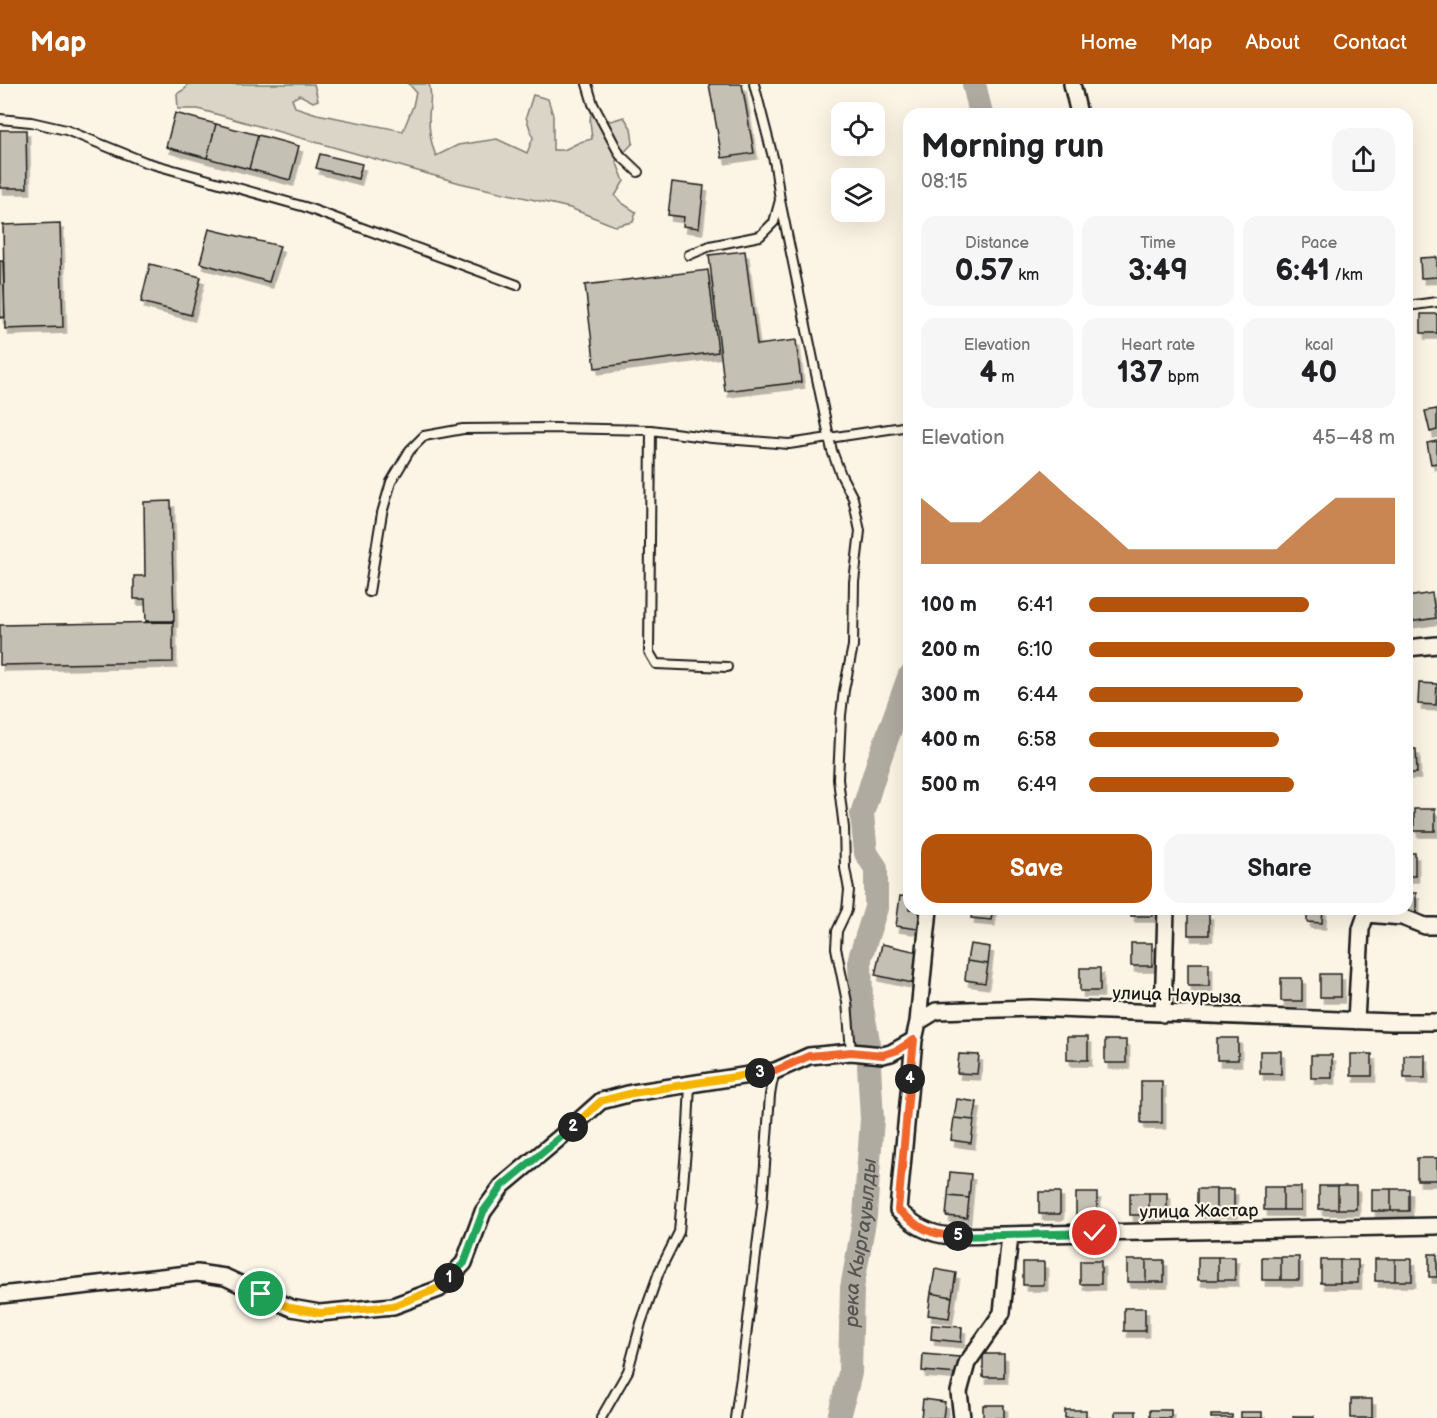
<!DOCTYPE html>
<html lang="en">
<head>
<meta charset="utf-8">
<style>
  :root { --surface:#fff; --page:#f6f6f6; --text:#202124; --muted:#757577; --accent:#b45309 }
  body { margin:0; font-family:"Balsamiq Sans",sans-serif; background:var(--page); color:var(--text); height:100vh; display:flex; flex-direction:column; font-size:22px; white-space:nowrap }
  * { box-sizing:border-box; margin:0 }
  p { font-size:20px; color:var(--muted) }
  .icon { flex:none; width:33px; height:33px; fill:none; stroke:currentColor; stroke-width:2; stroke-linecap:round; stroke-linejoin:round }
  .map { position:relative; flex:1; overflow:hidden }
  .details { position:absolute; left:903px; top:24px; width:510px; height:807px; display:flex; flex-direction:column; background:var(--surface); border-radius:18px; box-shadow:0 6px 24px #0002 }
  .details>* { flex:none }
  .tools { position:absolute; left:831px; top:18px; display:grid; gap:12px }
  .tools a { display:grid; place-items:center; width:54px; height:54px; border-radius:12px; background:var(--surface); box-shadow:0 6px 24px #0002; font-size:30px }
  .pin { position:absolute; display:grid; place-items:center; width:51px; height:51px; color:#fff; margin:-26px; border:3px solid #fff; border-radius:50%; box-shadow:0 2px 6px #0007 }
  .km { position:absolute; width:30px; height:30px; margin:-15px; border-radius:50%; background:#222; color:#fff; font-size:16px; line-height:30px; text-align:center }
  .round { display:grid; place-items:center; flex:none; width:63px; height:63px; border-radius:18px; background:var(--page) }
  .summary { display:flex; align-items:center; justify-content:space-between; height:102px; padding:0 18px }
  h1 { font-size:33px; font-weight:800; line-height:45px }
  .figures { display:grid; grid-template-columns:repeat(3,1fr); gap:9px; height:102px; padding:6px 18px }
  .figures div { display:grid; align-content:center; border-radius:15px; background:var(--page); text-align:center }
  .figures b { font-size:30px; font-weight:800 }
  .figures small { font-size:16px; font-weight:400 }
  .figures p { font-size:16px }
  .chart { height:168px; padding:12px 18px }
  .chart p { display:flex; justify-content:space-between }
  .chart svg { width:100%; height:108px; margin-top:6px; fill:var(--accent); opacity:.7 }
  .action { display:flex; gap:12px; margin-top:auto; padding:12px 18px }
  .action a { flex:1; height:69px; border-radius:18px; background:var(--accent); color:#fff; font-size:24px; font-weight:800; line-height:69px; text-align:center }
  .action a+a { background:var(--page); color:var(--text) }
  ul { padding:0 18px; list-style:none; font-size:20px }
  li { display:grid; grid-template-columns:96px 72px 1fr; align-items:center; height:45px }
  li i { height:15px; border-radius:8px; background:var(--accent) }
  header { display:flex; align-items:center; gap:36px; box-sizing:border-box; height:84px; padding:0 30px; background:var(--accent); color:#fff }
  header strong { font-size:28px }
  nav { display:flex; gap:33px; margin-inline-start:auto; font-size:21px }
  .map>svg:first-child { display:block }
  .green { fill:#dbd5c8; stroke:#7c7872; stroke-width:1.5 }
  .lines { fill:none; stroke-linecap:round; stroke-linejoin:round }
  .river { stroke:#b0aba1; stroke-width:24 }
  .building { fill:#c4c0b3; stroke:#1c1c1c; stroke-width:1.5; filter:url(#shadow) }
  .lane-casing { stroke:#1c1c1c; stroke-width:12 }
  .street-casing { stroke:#1c1c1c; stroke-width:20 }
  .lane { stroke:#fcf5e5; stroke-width:8 }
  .street { stroke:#fcf5e5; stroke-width:15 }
  .split-1-casing { stroke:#fff; stroke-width:12 }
  .split-2-casing { stroke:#fff; stroke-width:12 }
  .split-3-casing { stroke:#fff; stroke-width:12 }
  .split-4-casing { stroke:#fff; stroke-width:12 }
  .split-5-casing { stroke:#fff; stroke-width:12 }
  .split-6-casing { stroke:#fff; stroke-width:12 }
  .split-1 { stroke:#f5b400; stroke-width:8 }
  .split-2 { stroke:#22a559; stroke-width:8 }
  .split-3 { stroke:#f5b400; stroke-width:8 }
  .split-4 { stroke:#f0652b; stroke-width:8 }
  .split-5 { stroke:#f0652b; stroke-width:8 }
  .split-6 { stroke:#22a559; stroke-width:8 }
  .labels { text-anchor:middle; stroke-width:4.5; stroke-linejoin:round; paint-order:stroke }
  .street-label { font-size:18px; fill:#1c1c1c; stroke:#fcf5e5 }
  .water-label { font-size:20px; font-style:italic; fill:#575551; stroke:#fcf5e5 }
</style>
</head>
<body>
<header>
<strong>Map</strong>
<nav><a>Home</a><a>Map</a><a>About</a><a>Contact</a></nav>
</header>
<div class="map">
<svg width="1437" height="1334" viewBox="0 0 1437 1334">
  <defs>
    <filter id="shadow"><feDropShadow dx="3.5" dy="6" stdDeviation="0" flood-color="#0004"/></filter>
  </defs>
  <rect width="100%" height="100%" fill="#fcf5e5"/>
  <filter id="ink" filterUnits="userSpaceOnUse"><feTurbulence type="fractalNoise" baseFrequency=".0167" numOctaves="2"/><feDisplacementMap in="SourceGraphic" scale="12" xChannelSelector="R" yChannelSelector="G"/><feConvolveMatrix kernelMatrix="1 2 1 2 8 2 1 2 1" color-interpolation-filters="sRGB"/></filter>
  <g filter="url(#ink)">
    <path class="green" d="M187 0H314L318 16 313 18 300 11 292 15 295 23 317 30 403 47 413 22 416 8 409 0H429C433 11 429 22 429 34 429 47 431 60 436 72L458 61 497 55 527 69 533 54 526 33 533 11 548 15 553 31V66H564L580 58 592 55 590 37 591 29 611 37 624 33 631 44 633 59 616 77 624 97 615 112 622 119 636 128 633 138 615 142 570 124 460 99 198 25H178L177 10 186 4Z"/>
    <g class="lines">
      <g class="river">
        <path d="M974 0 981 30"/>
        <path d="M868 957 861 919 860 874 876 824V784L866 769 862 730 878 679 909 593"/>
        <path id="s1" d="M839 1334 850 1289 852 1204 865 1132 872 1035 869 982"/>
      </g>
    </g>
    <path class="building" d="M709 0H742L754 69 722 74Z
      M175 29 216 40 207 74 166 63Z
      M216 40 258 51 249 85 207 74Z
      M0 46H26L27 104H0Z
      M258 51 299 62 290 96 249 85Z
      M320 70 362 80 358 95 316 84Z
      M672 98 704 102 699 144 683 142 684 133 668 131Z
      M60 139 63 243 5 245 3 141Z
      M209 145 280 162 269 198 200 179Z
      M745 167 757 261 796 256 801 298 725 307 709 171Z
      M1437 173V193L1421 194 1420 174Z
      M0 177H3L5 233 0 234Z
      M150 180 201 193 191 231 141 218Z
      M708 186 718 268 595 284 585 201Z
      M1421 230H1437V249H1421Z
      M1437 325V346L1430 348 1425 327Z
      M1437 357V379L1431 380 1427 359Z
      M171 417 174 537H146L145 515H134V492H145L144 418Z
      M1432 509 1436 534 1409 538 1407 513Z
      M173 538V578L0 581V541Z
      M1419 599 1437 600 1436 621 1418 620Z
      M1407 665H1416L1417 689H1407Z
      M908 693H909V716L906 715Z
      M1414 725H1435V747H1414Z
      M1407 769H1415V792H1407Z
      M1407 809H1416V832L1395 825H1407Z
      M900 812 909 813V825H920L918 845 896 842Z
      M972 825H993L991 836 971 834Z
      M1131 825H1152V832H1131Z
      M1307 825H1323L1322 839 1307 838Z
      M1188 829H1209V851H1188Z
      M1131 859H1152V882H1131Z
      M882 860 918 868 912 899 875 891Z
      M970 860 990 863 988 880 967 877Z
      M967 877 988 880 985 899 965 896Z
      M1188 879H1209V902H1188Z
      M1080 884H1100V907H1080Z
      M1320 890H1341V913H1320Z
      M1281 894H1302V917H1281Z
      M1067 953H1088V976H1067Z
      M1217 954H1238V976H1217Z
      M1105 956H1126V979H1105Z
      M1260 967H1281V990H1260Z
      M959 970 979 971 977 990 957 989Z
      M1351 970H1372V992H1351Z
      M1311 971H1332V994H1311Z
      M1404 971H1425V994H1404Z
      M1141 997H1162V1039H1141Z
      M957 1015 977 1018 974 1036 954 1034Z
      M954 1034 974 1036 971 1059 951 1056Z
      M1417 1074H1437V1096H1417Z
      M950 1088 971 1090 969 1114 948 1112Z
      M1319 1102H1338V1125H1319Z
      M1338 1102H1356V1125H1338Z
      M1264 1103H1283V1126H1264Z
      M1283 1103H1301V1126H1283Z
      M1197 1105H1216V1128H1197Z
      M1216 1105H1234V1128H1216Z
      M1372 1105H1391V1127H1372Z
      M1391 1105H1409V1127H1391Z
      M1039 1108H1060V1130H1039Z
      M1076 1109H1097V1131H1076Z
      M1130 1109H1149V1131H1130Z
      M1149 1109H1167V1131H1149Z
      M948 1112 969 1114 967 1134 946 1132Z
      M1429 1170H1437V1193H1429Z
      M1198 1173H1218V1196H1198Z
      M1218 1173H1235V1196H1218Z
      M1262 1173H1281V1196H1262Z
      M1281 1173H1299V1196H1281Z
      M1375 1175H1395V1197H1375Z
      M1395 1175H1412V1197H1395Z
      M1127 1176H1146V1198H1127Z
      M1146 1176H1164V1198H1146Z
      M1321 1176H1340V1199H1321Z
      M1340 1176H1358V1199H1340Z
      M1080 1177H1101V1200H1080Z
      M1023 1178H1044V1201H1023Z
      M935 1185 956 1189 952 1213 931 1209Z
      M931 1209 952 1213 949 1234 928 1231Z
      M1124 1224H1145V1247H1124Z
      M932 1241 962 1243 961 1258 931 1255Z
      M923 1270 959 1273 958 1290 922 1287Z
      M983 1270H1004V1293H983Z
      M923 1315 945 1318 943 1334H921Z
      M1351 1315H1372V1334H1351Z
      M983 1321H1004V1334H983Z
      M1065 1326H1086V1334H1065Z
      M1150 1326H1171V1334H1150Z
      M1115 1327H1136V1334H1115Z
      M1241 1328H1262V1334H1241Z
      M1211 1331H1232V1334H1211Z
      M1293 1332H1314V1334H1293Z"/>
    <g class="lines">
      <g class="lane-casing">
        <path id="lane" d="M587 0 593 20 620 71 638 88
          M0 35 31 38 66 46 145 78 305 123 517 201
          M780 116 832 367 841 391 853 414 860 447 854 498 853 562 844 606 841 631 838 695 844 744 845 784 849 806 847 826 837 847 836 864 847 918 851 968
          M689 171 710 162 760 152 774 138 780 116 775 81 754 0
          M1407 222 1437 218
          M651 346 649 568 656 580 727 583
          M369 508 382 429 391 398 410 366 424 352 463 345 554 344 651 346 712 354 789 360 909 342
          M601 1334 628 1287 641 1239 659 1188 679 1148 688 1042 690 1000
          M735 1334 741 1293 762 1122 770 1011 772 1000 775 987"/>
      </g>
      <g class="street-casing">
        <path id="street" d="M1072 0 1079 30
          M1407 564 1437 561
          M929 825 918 938 914 956 898 1126C914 1141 929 1151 952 1152L1437 1142
          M1367 830 1402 833 1425 842H1437
          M1163 930 1166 825
          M1356 937 1361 845 1368 825
          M918 938 936 927 1031 924 1392 938H1437
          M0 1211 197 1189 225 1193 291 1224 320 1229 393 1222 439 1205 464 1179 483 1128 502 1102 557 1056 601 1017 632 1009 775 987 809 972 851 968 883 971 891 969 914 956
          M962 1334 959 1308 967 1279 1002 1229 1010 1151"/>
      </g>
      <use href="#lane" class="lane"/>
      <use href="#street" class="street"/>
    </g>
  </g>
  <g class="lines" filter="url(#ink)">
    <g class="split-1-casing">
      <path id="split-1" d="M261 1210 291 1224 320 1229 393 1222 439 1204 449 1194"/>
    </g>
    <g class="split-2-casing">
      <path id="split-2" d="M449 1194 464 1179 483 1128 502 1102 573 1043"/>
    </g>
    <g class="split-3-casing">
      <path id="split-3" d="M573 1043 601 1017 632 1009 760 989"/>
    </g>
    <g class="split-4-casing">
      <path id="split-4" d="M760 989 775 987 809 972 851 968 883 971 898 966 914 956 910 995"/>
    </g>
    <g class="split-5-casing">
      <path id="split-5" d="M910 995 898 1126C918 1143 931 1152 958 1152"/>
    </g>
    <g class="split-6-casing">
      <path id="split-6" d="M958 1152 1095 1149"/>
    </g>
    <use href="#split-1" class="split-1"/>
    <use href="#split-2" class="split-2"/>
    <use href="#split-3" class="split-3"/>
    <use href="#split-4" class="split-4"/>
    <use href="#split-5" class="split-5"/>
    <use href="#split-6" class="split-6"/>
  </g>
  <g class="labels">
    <g class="street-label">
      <text transform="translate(1177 911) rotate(2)" y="6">улица Наурыза</text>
      <text transform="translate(1199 1127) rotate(-1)" y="6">улица Жастар</text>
    </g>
    <g class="water-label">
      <text dy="7" stroke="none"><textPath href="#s1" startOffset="177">река Кыргауылды</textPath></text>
    </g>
  </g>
</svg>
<div class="tools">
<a><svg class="icon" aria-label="locate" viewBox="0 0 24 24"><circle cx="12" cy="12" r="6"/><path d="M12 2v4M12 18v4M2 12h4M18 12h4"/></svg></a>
<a><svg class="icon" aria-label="layers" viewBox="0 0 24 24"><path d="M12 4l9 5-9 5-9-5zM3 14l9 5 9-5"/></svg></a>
</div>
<div class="pin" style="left:261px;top:1210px;background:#1e9e55"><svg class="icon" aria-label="arrive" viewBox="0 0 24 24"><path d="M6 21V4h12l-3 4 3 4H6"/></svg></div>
<div class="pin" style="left:1095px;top:1149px;background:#d93025"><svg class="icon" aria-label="check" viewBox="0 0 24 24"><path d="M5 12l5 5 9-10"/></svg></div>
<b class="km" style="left:449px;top:1194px">1</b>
<b class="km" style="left:573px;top:1043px">2</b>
<b class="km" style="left:760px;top:989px">3</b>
<b class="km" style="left:910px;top:995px">4</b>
<b class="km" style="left:958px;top:1152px">5</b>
<section class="details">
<div class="summary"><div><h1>Morning run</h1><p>08:15</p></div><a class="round"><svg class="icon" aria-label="share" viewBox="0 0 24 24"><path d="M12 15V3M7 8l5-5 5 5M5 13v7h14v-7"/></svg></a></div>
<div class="figures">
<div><p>Distance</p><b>0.57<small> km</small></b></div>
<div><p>Time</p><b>3:49</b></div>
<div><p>Pace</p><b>6:41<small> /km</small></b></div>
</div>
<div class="figures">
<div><p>Elevation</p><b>4<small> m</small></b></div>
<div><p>Heart rate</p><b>137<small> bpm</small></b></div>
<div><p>kcal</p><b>40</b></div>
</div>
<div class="chart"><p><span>Elevation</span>45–48 m</p>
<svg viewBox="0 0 160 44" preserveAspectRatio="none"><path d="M0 44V17L10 27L20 27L30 17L40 6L50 17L60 27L70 38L80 38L90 38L100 38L110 38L120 38L130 27L140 17L150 17L160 17V44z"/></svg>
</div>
<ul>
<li><b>100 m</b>6:41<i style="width:72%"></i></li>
<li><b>200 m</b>6:10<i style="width:100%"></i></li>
<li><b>300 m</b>6:44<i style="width:70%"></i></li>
<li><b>400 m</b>6:58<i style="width:62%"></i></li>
<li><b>500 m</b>6:49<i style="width:67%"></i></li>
</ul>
<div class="action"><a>Save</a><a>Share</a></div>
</section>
</div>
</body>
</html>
